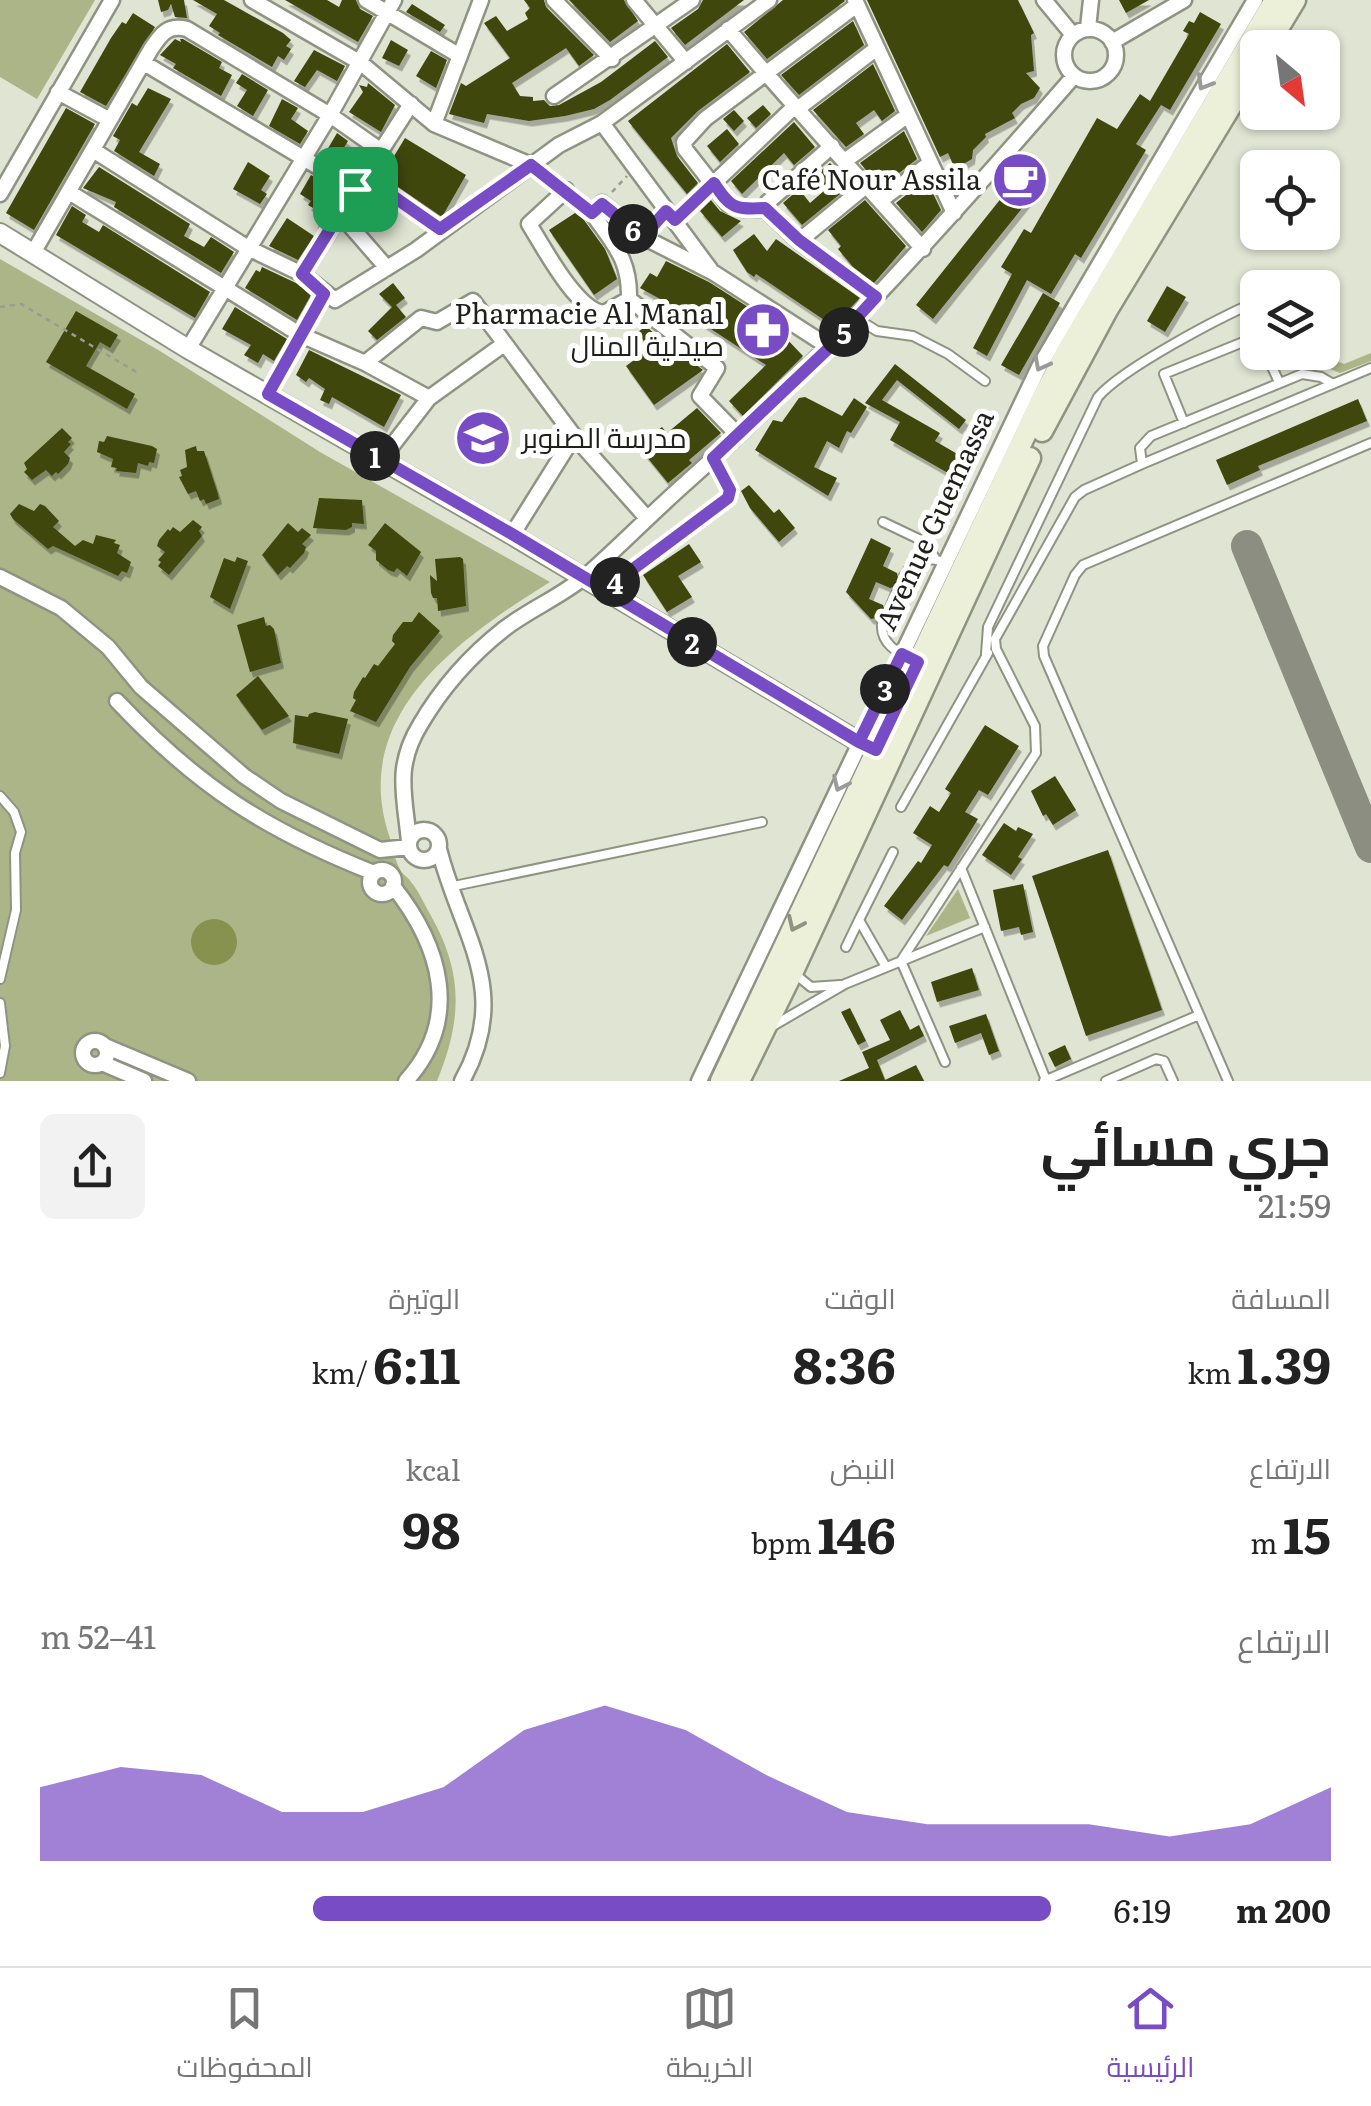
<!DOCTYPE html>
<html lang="ar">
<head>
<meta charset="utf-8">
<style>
  :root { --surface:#fff; --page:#f2f2f2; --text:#222; --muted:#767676; --line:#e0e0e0; --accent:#784cc4 }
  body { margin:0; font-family:Literata,Cairo,serif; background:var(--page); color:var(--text); direction:rtl; height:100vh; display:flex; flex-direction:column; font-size:38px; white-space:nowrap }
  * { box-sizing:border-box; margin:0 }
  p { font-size:32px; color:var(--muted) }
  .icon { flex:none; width:55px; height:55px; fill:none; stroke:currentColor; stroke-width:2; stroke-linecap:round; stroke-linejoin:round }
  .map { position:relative; height:1081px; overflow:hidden; direction:ltr }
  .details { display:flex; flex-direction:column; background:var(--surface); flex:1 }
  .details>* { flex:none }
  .needle { width:65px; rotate:151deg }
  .controls { position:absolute; left:1240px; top:30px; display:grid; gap:20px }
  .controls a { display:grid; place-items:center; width:100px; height:100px; border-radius:15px; background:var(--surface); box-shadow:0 2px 8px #0004; font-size:50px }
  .pin { position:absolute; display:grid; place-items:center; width:85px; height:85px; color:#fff; margin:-42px; border-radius:20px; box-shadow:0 5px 15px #0006 }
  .km { position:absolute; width:50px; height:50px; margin:-25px; border-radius:50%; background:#222; color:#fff; font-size:28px; line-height:50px; text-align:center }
  .round { display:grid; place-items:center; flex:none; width:105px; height:105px; border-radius:15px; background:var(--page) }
  .head { display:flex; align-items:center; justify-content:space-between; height:170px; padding:0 40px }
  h1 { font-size:55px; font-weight:700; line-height:75px }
  .figures { display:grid; grid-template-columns:repeat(3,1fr); gap:15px; height:170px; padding:10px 40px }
  .figures div { display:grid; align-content:center }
  .figures b { font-size:50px; font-weight:700 }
  .figures small { font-size:28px; font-weight:400 }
  .figures p { font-size:28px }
  .chart { height:280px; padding:20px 40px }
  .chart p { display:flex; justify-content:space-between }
  .chart svg { width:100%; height:180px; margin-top:10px; fill:var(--accent); opacity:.7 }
  ul { padding:0 40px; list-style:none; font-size:32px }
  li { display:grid; grid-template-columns:160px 120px 1fr; align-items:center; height:75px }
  li i { height:25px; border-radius:12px; background:var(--accent) }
  .tabs { display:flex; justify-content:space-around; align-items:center; height:140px; border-top:2px solid var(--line); background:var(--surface); font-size:28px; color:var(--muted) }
  .tabs a { display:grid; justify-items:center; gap:5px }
  .tabs .current { color:var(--accent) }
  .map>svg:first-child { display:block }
  .green { fill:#acb588 }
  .water { fill:#87924e }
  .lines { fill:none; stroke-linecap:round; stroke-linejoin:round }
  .taxiway { stroke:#8c8e82; stroke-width:32 }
  .building { fill:#3f4611; filter:url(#shadow) }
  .service-casing { stroke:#8f9382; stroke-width:12 }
  .minor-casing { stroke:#8f9382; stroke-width:19 }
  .tertiary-casing { stroke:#8f9382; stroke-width:22 }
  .secondary-casing { stroke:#8f9382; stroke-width:25 }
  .path { stroke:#999c8e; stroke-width:2.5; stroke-dasharray:5 5; stroke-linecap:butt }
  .service { stroke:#fff; stroke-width:8 }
  .minor { stroke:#fff; stroke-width:14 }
  .tertiary { stroke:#fff; stroke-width:18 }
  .secondary { stroke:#ecf0d9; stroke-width:20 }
  .oneway { stroke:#9a9b98 }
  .oneway2 { stroke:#909283 }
  .route-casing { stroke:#fff; stroke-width:20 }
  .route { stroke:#784cc4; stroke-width:12 }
  .labels { text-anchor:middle; stroke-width:10; stroke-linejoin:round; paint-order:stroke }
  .poi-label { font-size:28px; fill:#1f201a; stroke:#fff; text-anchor:end }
  .street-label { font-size:28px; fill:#1f201a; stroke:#fff }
</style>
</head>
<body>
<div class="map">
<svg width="1371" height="1081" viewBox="0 0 1371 1081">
  <defs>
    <filter id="shadow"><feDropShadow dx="3" dy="5.5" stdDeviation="0" flood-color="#0004"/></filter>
  </defs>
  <rect width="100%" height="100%" fill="#e0e4d2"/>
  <path class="green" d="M0 0H95L37 99 0 77Z
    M0 259 160 351 320 452 550 582C462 637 349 714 389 835 392 846 395 861 401 871 402 874 410 879 411 882 419 891 424 904 430 914 464 973 462 1020 437 1081H0Z
    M1281 353H1290L1294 359C1314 352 1325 356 1344 364L1371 353V361L1340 373 1313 362 1289 370Z
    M958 889 970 918 926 936Z"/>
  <path class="water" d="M191 942a23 23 0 1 1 46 0a23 23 0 1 1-46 0Z"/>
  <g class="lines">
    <path class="taxiway" d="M1247 546 1371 847"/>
  </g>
  <path class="building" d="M158 0H184L187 18 175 17 171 4 168 10 161 12Z
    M193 0H224L283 33 291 40 286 46 291 49 284 60 278 56 272 67 218 35 220 33 209 26 217 14Z
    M285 0H327L339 7 342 0H356L360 9 373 16 358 42Z
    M524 0H544L546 7 594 55 579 66 566 48 512 83 520 96 533 97V101L544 100 550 106 559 105 601 82 655 41 668 57 610 100 594 109 565 116 529 121 487 114 484 123 449 114 461 83 466 86 510 58 484 23 496 16 507 31 528 19 525 13 530 8Z
    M569 0H624L638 21 610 42Z
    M703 0H744L685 45 671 28 698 9Z
    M783 0H844L845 1 767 59 744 32Z
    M867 0H1018L1034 33 1031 35 1034 71 1026 73 1040 88 1034 98 1021 104 1012 113 1015 118 985 134 986 137 973 150 972 159 955 169 948 153 940 157Z
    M1119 0H1149L1126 13Z
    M412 4 445 25 440 32 406 12Z
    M1200 12 1221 24 1170 110 1161 105 1136 144 1146 150 1081 258 1075 254 1051 294 1027 280 987 356 973 348 1012 274 1001 267 1024 229 1031 233 1097 118 1117 129 1140 94 1150 101 1189 34 1183 31 1189 21 1194 23Z
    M133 13 155 27 106 106 80 92 111 38 122 22 126 24Z
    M853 21 864 45 799 95 781 75Z
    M175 39 181 42 180 39H183L222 62 219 68 232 75 221 96 173 68 176 64 160 55Z
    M391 40 408 50 399 66 382 58Z
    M727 44 750 72 698 111 671 138 677 156 698 183 687 194 628 121Z
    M314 50 345 66 337 81 317 70 305 87 310 90 294 81Z
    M431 51 447 60 436 88 416 76Z
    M873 64 895 111 882 121 874 110 856 123 864 134 846 147 813 110Z
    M242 74 268 90 253 116 237 106 247 90 236 83Z
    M368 83 395 105 381 132 349 112 363 92 359 85 367 87Z
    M148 88 171 99 139 152 160 164 154 176 114 151 120 140 113 136 132 103 137 106Z
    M282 99 298 108 291 119 308 131 300 144 269 126Z
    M763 105 771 114 756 128 747 118Z
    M66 108 95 124 34 230 6 213Z
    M734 110 744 121 734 131 723 119Z
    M794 122 815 147 794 165 784 153 742 194 731 181Z
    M727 129 739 144 720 162 707 146Z
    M904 131 917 159 881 187 860 163Z
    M337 133 348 141 334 164 323 157Z
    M405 138 466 175 442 217 382 176Z
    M248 162 270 176 261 190 267 194 260 204 233 189Z
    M830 163 851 185 802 225 783 203 799 189 810 203 825 190 814 176Z
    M99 167 190 224 184 236 204 247 211 237 234 252 221 273 114 207 116 202 83 188Z
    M1022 172 1040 186 933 319 916 305Z
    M311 175 341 193 318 229 323 214 308 205 311 201 300 194Z
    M926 179 941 210 922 232 896 203Z
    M711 200 720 211 741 221 722 237 700 211Z
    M865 200 906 246 874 283 853 267 838 249 841 246 828 230Z
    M72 206 86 215 82 222 99 232 103 225 210 292 195 318 56 235Z
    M575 213 584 220 605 249 616 276 617 279 594 295 549 230Z
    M287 218 314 236 298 260 269 246Z
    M754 234 767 251 776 239 860 298 833 326 756 274 754 277 747 272 733 250Z
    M666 261 709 282 787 332 784 336 803 356 743 416 729 401 766 365 691 316 640 288 650 273 657 277Z
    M262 267 296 283 311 295 297 320 245 288 256 270 260 272Z
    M393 283 405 298 396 305 406 317 377 340 368 331 392 307 379 294Z
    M1167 286 1186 297 1165 332 1147 321Z
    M1043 293 1060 303 1019 375 1001 365Z
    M235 307 287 339 274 361 263 354 258 363 244 355 251 345 222 329Z
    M76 311 118 335 110 348 100 342 86 366 135 394 127 409 46 362Z
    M646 326 659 338 656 340 667 356 676 349 703 370 654 405 626 366 649 349 638 332Z
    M309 350 401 395 384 427 332 397 329 404 320 400 325 389 309 378 306 382 296 375Z
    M895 364 966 420 959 429 897 380 882 400 940 433 935 441 966 459 955 477 890 440 900 422 865 403Z
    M805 397 842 416 854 398 867 407 851 433 847 431 839 448 827 441 814 467 837 478 828 496 755 450 773 420 782 422 799 398Z
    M1358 399 1367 421 1258 466 1260 470 1227 485 1216 460Z
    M697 408 721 433 689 460 692 463 668 483 638 446 662 427 667 433Z
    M62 428 72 438 68 442 71 444 64 452 70 458 68 464 58 474 56 472 52 476 46 470 32 480 24 472 27 469 24 463Z
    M107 436 152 446 157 449 154 463 149 462 148 466 138 463 136 473 116 471 117 468 111 467 113 459 97 452 99 441 104 442Z
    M196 446 197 451H204L218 494 219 499 206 504 204 499 200 501 196 491 188 494 179 477 182 476 180 470 187 467 185 450Z
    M749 485 774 513 779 509 795 528 779 542 750 508 741 491Z
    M319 498 362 500 364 524 352 523V527L346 530 313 528Z
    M19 504 34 511 40 504 45 506 59 521 53 527 75 546 83 540 93 544 96 535 116 540 114 543 120 545 117 553 131 562 127 573 122 571 118 576 53 546 48 549 13 519 10 514Z
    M193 520 202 527 199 531 202 536 169 575 158 566 161 562 158 560 165 552 157 546 159 540 168 529 170 531 173 527 180 532Z
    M288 523 298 532 302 528 311 535 302 544 306 547 304 553 290 568 287 566 278 575 262 555Z
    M385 523 421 552 407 576 397 568 394 572 388 570 376 560V551L368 545Z
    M871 538 891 548 883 566 897 573 899 581H916L909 596 904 594 901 585 890 588 876 582 869 599 883 605 886 614 901 613 894 629 885 616 871 619 846 592Z
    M689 544 701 562 678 576 692 597 667 612 643 575Z
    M237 557 248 561 230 609 210 597 224 558 235 562Z
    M460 557 463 559 466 606 438 611 437 598H433L431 593 430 575 437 581 435 559Z
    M419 612 440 631 410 667 376 722 350 711 356 700 353 698 354 692 363 677 365 678 374 664 378 666 395 644 392 641 393 635 403 622H412Z
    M264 617 266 626 270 625 274 629 281 663 250 672 237 625Z
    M258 676 289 716 262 730 236 695Z
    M315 712 348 719 339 754 293 743 295 715 308 717 309 714Z
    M985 725 1019 746 988 795 979 790 965 812 978 819 948 867 944 865 902 920 884 906 918 861 921 863 932 845 913 833 930 806 939 812 951 793 945 789Z
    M1055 776 1076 810 1053 825 1046 814 1043 816 1031 791Z
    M1004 823 1016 831 1018 827 1033 834 1018 857 1022 859 1011 875 982 855Z
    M1108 850 1162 1010 1086 1036 1032 876Z
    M1023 884 1033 932 1021 935 1019 927 1001 931 993 890Z
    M972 968 979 990 937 1002 931 982Z
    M850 1008 866 1041 858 1045 841 1012Z
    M900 1010 910 1030 919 1025 924 1036 877 1060 885 1080 916 1065 924 1081H839L869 1068 862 1052 890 1040 880 1020Z
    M986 1014 999 1051 989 1055 981 1033 955 1043 949 1026Z
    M1065 1045 1071 1059 1055 1067 1048 1053Z"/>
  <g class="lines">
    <g class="service-casing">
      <path id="service" d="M856 318 877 331 913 336 948 354 985 381
        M1265 352 1279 382
        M1184 423 1164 374 1258 336
        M1142 464 1140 448 1151 436 1302 374 1321 377 1333 384
        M883 522 925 542 935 558
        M904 576C916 557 930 556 948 564
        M890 608 897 591
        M882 623C880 646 901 654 918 662
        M986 654 988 627 1098 397C1123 368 1220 317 1258 301
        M0 796 14 812 21 832 15 853 16 910 0 979
        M901 807 988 653
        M961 868 1046 1080
        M449 887 762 822
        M846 947 859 920
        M886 967 859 920 893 852
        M795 974 811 987 840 985
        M0 1003 5 1046 0 1073
        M771 1027 845 984 985 927
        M945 1062 901 961 1036 753 1035 726 996 649 995 639 1075 497 1084 490 1142 464 1371 368
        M1044 1081 1199 1015
        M1106 1081 1156 1059 1164 1061 1173 1081
        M1228 1081 1044 656 1043 646 1075 575 1083 565 1371 443"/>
    </g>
    <g class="minor-casing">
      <path id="minor" d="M252 0 361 63 434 124 531 165 592 213 602 203 643 237 714 273 829 347
        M366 0 460 56
        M554 0 612 59
        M634 0 686 62
        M855 0 954 213
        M1044 0 1073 35
        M1088 28 1091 0
        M728 29C791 104 857 175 923 249
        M1064 55a26 26 0 1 1 52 0a26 26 0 1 1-52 0Z
        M1112 42 1184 0
        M144 63 355 189
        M58 92 110 120
        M554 96 692 0
        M796 110 877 48
        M602 123 710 269
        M434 124 481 0
        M832 146 768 202 765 209 799 241 876 297
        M93 150 248 248 302 274 335 300 416 250 559 145 602 123 769 0
        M846 160 908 115
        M363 176 440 229
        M566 190 529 224C544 248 577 311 604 313L629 299 717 368 700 396 738 435
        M69 192 301 335 365 363 429 398
        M0 194 112 0
        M880 201 930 163
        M765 209H743L728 204 685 149 684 142 705 119 857 5
        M592 213C614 245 630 259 629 299
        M340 214 387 268
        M675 220 794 107
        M799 241 867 185
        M33 253 151 49C161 34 168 24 187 29L330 115 380 150
        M302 274 411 104
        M188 349 330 115 394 0
        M365 363 421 318 437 322 473 301 574 436 646 517
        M268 394 324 294
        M381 460 429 398 504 344
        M512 535 574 436
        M0 577 61 608 108 647 141 687 244 776 281 801 380 850 409 847
        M605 590 728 498 730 490 713 458
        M117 701C197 786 265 830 374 873
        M409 845a15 15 0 1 1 30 0a15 15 0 1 1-30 0Z
        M409 842C405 796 394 768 420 725 441 689 471 655 504 629 530 609 562 596 587 575 621 545 653 512 687 482 827 357 951 217 1074 76
        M439 849C460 934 513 990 462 1081
        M370 882a12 12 0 1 1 24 0a12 12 0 1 1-24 0Z
        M393 886C440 945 463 1018 406 1081
        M83 1053a12 12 0 1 1 24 0a12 12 0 1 1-24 0Z
        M105 1046 188 1081
        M102 1063 144 1081
        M699 1081 1039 367 1255 0"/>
    </g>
    <g class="tertiary-casing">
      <path id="tertiary" d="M0 233 188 349 512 535 859 742 887 755"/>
    </g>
    <g class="secondary-casing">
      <path id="secondary" d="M1266 48 1295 0
        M1042 431 1107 310 1258 61
        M721 1081 1042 399 1067 351 1275 0
        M739 1081 793 971 1030 458"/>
    </g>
    <path class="path" d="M612 192 627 176
      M0 307 21 304 138 373"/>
    <use href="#service" class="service"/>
    <use href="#minor" class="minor"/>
    <use href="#tertiary" class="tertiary"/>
    <use href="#secondary" class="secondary"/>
  </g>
  <defs><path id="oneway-chevron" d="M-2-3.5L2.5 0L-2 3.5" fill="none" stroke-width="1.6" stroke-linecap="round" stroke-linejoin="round" transform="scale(2.5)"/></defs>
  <g class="oneway">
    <use href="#oneway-chevron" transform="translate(1204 83) rotate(121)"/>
    <use href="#oneway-chevron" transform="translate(1041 364) rotate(118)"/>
    <use href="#oneway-chevron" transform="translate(840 784) rotate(115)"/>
  </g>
  <use class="oneway2" href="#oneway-chevron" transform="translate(795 924) rotate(115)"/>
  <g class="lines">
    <g class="route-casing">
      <path id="route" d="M355 189 302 274 324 294 268 394 512 534 859 742 876 750 918 662 902 654 859 742 605 590 728 498 730 490 713 458 829 348 876 297 799 240 765 208C735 210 730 208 714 183L675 220 666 211 643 237 602 204 592 213 531 165 440 229 364 176 355 189"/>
    </g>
    <use href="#route" class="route"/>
  </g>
  <defs>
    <g id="cafe-disc" transform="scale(2.875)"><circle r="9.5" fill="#784cc4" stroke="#fff"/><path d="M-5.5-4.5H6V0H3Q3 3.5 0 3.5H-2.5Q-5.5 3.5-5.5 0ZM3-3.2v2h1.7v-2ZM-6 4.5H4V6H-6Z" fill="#fff"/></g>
    <g id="pharmacy-disc" transform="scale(2.875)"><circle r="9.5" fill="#784cc4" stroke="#fff"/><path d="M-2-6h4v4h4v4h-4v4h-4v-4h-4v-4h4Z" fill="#fff"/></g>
    <g id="school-disc" transform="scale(2.875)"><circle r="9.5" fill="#784cc4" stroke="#fff"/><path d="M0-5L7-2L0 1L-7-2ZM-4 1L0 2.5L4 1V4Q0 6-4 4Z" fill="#fff"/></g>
  </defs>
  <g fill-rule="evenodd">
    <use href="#cafe-disc" x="1020" y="180"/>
    <use href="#pharmacy-disc" x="763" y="330"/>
    <use href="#school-disc" x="483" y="438"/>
  </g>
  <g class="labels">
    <g class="poi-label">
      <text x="981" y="190">Café Nour Assila</text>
      <text x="724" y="324">Pharmacie Al Manal<tspan x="724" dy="32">صيدلية المنال</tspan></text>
      <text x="522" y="448" text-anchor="start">مدرسة الصنوبر</text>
    </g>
    <g class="street-label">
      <text transform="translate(935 520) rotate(-65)" y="10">Avenue Guemassa</text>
    </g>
  </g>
</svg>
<div class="controls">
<a><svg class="needle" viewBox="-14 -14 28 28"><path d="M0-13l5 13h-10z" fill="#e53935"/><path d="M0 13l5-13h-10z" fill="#767676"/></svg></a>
<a><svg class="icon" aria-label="locate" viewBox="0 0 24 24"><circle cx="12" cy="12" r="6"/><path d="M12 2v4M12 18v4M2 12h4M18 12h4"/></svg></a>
<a><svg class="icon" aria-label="layers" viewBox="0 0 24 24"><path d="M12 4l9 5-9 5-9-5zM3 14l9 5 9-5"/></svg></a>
</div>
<div class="pin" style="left:355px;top:189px;background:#1e9e55"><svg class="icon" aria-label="arrive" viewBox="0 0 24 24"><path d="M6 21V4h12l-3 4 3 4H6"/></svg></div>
<b class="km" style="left:375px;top:456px">1</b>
<b class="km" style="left:692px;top:642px">2</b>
<b class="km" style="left:885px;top:689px">3</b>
<b class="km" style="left:615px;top:582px">4</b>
<b class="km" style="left:844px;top:332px">5</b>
<b class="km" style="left:633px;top:229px">6</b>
</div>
<section class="details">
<div class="head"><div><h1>جري مسائي</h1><p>21:59</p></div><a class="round"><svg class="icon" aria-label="share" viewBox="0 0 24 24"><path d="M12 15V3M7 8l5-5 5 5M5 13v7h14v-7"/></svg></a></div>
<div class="figures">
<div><p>المسافة</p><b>1.39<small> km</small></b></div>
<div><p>الوقت</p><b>8:36</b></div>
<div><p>الوتيرة</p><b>6:11<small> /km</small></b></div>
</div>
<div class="figures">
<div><p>الارتفاع</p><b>15<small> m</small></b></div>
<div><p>النبض</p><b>146<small> bpm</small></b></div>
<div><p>kcal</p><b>98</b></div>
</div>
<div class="chart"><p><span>الارتفاع</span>41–52 m</p>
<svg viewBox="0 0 160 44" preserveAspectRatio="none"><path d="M0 44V26L10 21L20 23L30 32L40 32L50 26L60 12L70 6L80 12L90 23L100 32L110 35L120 35L130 35L140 38L150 35L160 26V44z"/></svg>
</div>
<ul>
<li><b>200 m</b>6:19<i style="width:73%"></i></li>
</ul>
</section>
<nav class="tabs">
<a class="current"><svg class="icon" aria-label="home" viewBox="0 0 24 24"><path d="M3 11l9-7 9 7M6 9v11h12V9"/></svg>الرئيسية</a>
<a><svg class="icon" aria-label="map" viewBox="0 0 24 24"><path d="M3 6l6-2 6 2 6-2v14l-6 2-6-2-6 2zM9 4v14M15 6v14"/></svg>الخريطة</a>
<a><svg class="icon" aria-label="saved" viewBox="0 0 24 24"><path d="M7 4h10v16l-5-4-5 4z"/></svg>المحفوظات</a>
</nav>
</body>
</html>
